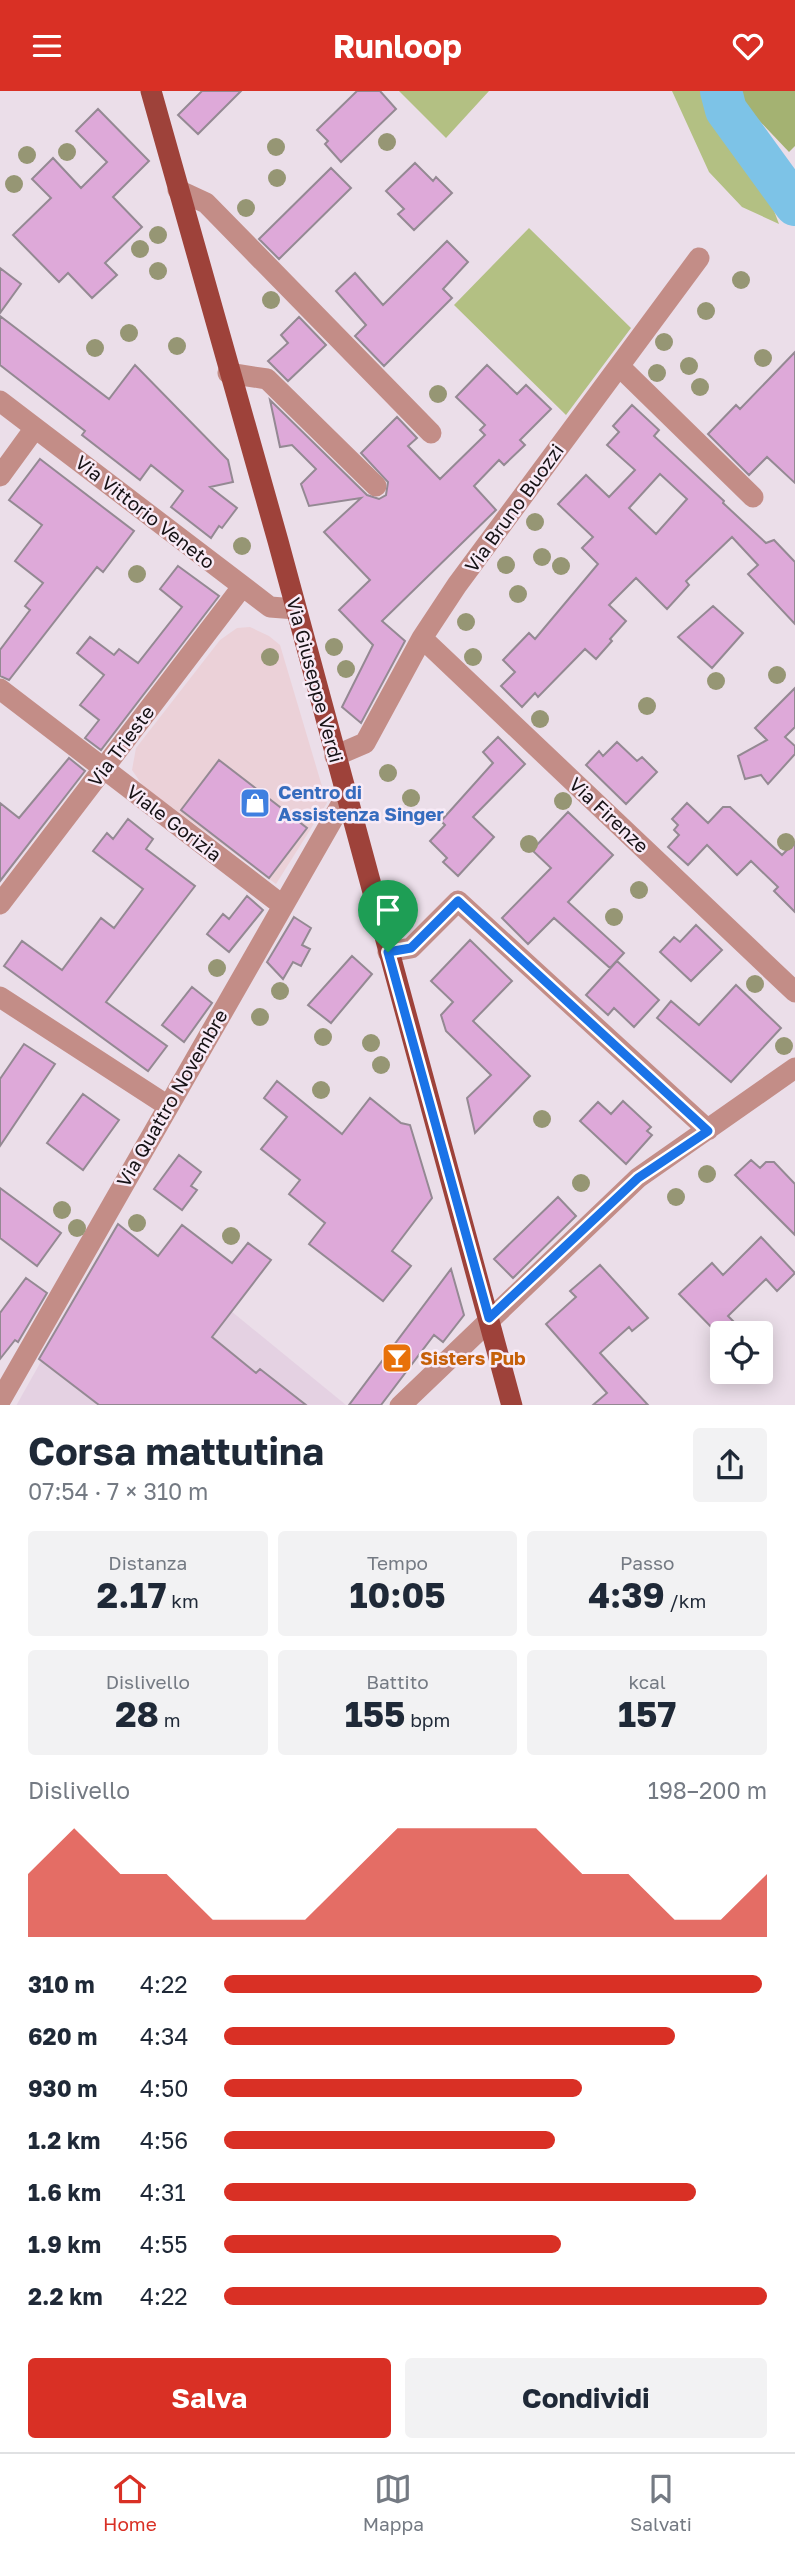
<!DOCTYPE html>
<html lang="it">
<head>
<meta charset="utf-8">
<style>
  :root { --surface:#fff; --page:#f2f2f3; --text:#1f2937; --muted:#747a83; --line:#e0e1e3; --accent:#d93025 }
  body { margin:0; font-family:"Golos Text",sans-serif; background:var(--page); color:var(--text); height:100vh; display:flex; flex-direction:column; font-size:26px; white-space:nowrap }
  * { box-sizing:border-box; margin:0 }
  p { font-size:23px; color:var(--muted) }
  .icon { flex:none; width:38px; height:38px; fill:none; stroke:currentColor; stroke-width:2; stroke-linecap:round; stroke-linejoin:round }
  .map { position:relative; height:1314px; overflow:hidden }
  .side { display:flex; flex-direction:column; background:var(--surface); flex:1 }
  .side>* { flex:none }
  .fabs { position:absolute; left:710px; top:1230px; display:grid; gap:14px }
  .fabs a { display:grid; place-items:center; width:63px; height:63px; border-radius:7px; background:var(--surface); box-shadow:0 4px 18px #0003; font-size:35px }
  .pin { position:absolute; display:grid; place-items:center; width:60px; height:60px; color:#fff; margin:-72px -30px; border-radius:50% 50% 50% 0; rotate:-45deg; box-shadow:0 0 7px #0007 }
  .pin .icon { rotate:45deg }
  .round { display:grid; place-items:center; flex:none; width:74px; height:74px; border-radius:7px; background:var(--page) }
  .overview { display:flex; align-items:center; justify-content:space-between; height:119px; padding:0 28px }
  h1 { font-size:38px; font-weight:700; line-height:52px }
  .stats { display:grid; grid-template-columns:repeat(3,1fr); gap:10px; height:119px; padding:7px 28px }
  .stats div { display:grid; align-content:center; border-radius:7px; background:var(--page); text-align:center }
  .stats b { font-size:35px; font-weight:700 }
  .stats small { font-size:19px; font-weight:400 }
  .stats p { font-size:19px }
  .chart { height:196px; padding:14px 28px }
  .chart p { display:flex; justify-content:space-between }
  .chart svg { width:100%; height:126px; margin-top:7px; fill:var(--accent); opacity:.7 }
  .cta { display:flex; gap:14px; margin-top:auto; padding:14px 28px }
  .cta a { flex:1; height:80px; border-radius:7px; background:var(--accent); color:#fff; font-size:28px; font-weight:700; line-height:80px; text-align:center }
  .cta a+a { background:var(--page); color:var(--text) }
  ul { padding:0 28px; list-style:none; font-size:23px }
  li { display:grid; grid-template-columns:112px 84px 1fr; align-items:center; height:52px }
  li i { height:18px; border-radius:9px; background:var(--accent) }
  header { display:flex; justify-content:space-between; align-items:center; height:91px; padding:0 28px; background:var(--accent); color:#fff; font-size:32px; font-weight:700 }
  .dock { display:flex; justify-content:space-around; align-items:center; height:98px; border-top:2px solid var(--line); background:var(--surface); font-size:19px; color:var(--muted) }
  .dock a { display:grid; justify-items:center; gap:4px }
  .dock .current { color:var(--accent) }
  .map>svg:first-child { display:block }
  .commercial { fill:#ebd1d8 }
  .built { fill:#e4d1e2 }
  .green { fill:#b3c083 }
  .forest { fill:#a4b272 }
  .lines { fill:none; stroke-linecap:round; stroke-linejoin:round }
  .river { stroke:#7dc3e7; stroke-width:42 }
  .building { fill:#dea9d9; stroke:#948993; stroke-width:2; fill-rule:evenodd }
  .minor { stroke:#c38d87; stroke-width:21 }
  .major { stroke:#9e423a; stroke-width:21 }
  .tree { fill:#969674 }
  .route-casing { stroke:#fff; stroke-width:14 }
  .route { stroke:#1a73e8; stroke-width:9 }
  .labels { text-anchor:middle; stroke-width:5; stroke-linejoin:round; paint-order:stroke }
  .street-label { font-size:19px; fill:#161215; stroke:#f8ebf7 }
  .shop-label { font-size:19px; font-weight:bold; fill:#366cbe; stroke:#f8ebf7; text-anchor:start }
  .food-label { font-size:19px; font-weight:bold; fill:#c56008; stroke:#f8ebf7; text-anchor:start }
</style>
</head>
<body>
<header><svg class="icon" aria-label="menu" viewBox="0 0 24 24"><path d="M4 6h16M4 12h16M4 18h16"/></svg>Runloop<svg class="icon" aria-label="heart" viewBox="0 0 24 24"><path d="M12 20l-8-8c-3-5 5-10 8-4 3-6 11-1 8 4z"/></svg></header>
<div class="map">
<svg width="795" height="1315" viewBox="0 0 795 1315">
  <rect width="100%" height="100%" fill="#ebdee9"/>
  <path class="commercial" d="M250 536 269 545 280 554 327 712 276 793 143 695 132 679 136 657 220 549 237 537Z"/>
  <path class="built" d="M118 1133 231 1220 346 1314 16 1315Z"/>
  <path class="green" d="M399 0H489L446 47Z
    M672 0H708L728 48 770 109 779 133 742 116 709 81Z
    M529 137 631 237 566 324 454 214Z"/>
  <path class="forest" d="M731 0H795V55L789 61Z"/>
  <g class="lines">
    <path class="river" d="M721 0 726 19 795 114"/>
  </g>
  <path class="building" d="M202 0H241L198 43 178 24Z
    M357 0H380L396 18 341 71 325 53 328 50 317 39Z
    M98 18 149 70 113 106 142 136 105 172 117 184 92 207 68 182 59 191 13 144 51 107 32 88 53 67 81 97 107 71 76 40Z
    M415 72 433 90 436 86 452 102 414 139 398 123 404 118 386 100Z
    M331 77 351 97 279 168 259 148Z
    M447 150 468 171 443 198 452 207 384 275 355 245 366 234 336 200 355 182 383 214Z
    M0 177 21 193 0 222Z
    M0 225 109 308 135 274 228 369 233 391 210 396 237 417 222 437 219 435 211 447 171 416 183 400 151 374 140 389 82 344 85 340 0 274Z
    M299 226 326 254 288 290 268 270 288 252 281 244Z
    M795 261V392L767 366 749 384 708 343 736 314 740 318Z
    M487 274 517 303 526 294 551 318 520 349 525 354 504 374 499 369 474 395 496 419 382 530 405 550 361 632 342 616 373 554 339 519 370 489 324 441 361 407 309 415 301 393 316 378 292 354 280 356 270 309 367 404 379 408 386 404 388 391 361 362 397 326 417 347 408 355 440 388 485 344 480 339 485 334 456 306Z
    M632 314 659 339 654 345 724 410 723 412 766 452 774 449 795 471V533L748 483 758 474 732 446 686 490 689 494 667 518 636 487 609 514 626 530 610 548 612 550 596 568 585 558 538 606 535 602 522 616 501 595 515 581 503 569 529 542 535 548 598 473 582 457 593 446 558 413 586 384 609 406 635 379 607 354 619 341 613 335ZM660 383 687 408 656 443 629 417Z
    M40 368 134 440 103 481 97 476 9 589 0 585V559L30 519 25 515 43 492 15 470 42 434 9 409Z
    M178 475 219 505 101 659 85 647 99 629 80 614 104 584 77 562 90 546 114 564 119 558 138 572 182 516 160 498Z
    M713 515 743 542 712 577 678 546Z
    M795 597V636L785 646 795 655V663L768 693 761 684 745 688 738 665 767 649 755 637Z
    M498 646 525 673 473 726 494 746 458 785 443 771 447 767 430 750 445 734 441 730 493 672 483 661Z
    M617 651 637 670 642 666 657 681 626 713 586 674 599 660 603 665Z
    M69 667 85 680 0 790V712L19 727Z
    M219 669 307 737 269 787 181 719Z
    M687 712 708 732 723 716H730L782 764 795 751V821L774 800 778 796 751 770 737 784 707 754 688 774 668 756 679 744 674 739 678 734 672 728Z
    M568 721 613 764 568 811 624 862 610 877 554 827 528 853 502 827 551 777 532 759Z
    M128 728 153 748 146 758 195 795 106 911 167 955 148 980 4 875 22 850 62 879 101 827 114 837 143 798 93 760 107 742 113 748Z
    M247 805 263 819 229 861 207 843 223 823 229 828Z
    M294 826 311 837 302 854 310 858 301 875 293 871 283 888 267 871Z
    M696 834 722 859 691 890 660 861 674 846 680 851Z
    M470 849 512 890 473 930 530 985 475 1042 467 1007 491 984 446 940 441 924 453 911 431 890Z
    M352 865 372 883 331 932 308 914Z
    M617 870 659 909 634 936 614 917 608 924 586 904Z
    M736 894 781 937 731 991 657 927 671 910 699 934Z
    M192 896 212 912 184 951 162 934Z
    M24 953 55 973 0 1055V988Z
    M277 990 342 1043 370 1007 401 1032 410 1034 432 1107 392 1160 411 1175 383 1210 309 1153 325 1132 289 1103 300 1089 261 1058 287 1026 264 1007Z
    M83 1003 119 1029 83 1079 47 1052Z
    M623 1010 651 1036 647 1040 652 1044 626 1073 580 1030 598 1011 611 1023Z
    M179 1064 201 1081 191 1095 197 1099 182 1119 154 1098Z
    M751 1069 760 1077 766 1071H774L795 1093V1144L735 1084Z
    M0 1097 61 1142 37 1175 0 1147Z
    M558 1106 576 1125 513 1187 494 1168Z
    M118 1133 158 1165 182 1134 232 1172 248 1152 271 1169 212 1246 256 1282 260 1278 306 1314H99L39 1268Z
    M761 1146 795 1182 777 1200 766 1188 728 1225 745 1242H717L679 1203 712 1172 723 1184Z
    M600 1174 648 1227 632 1240 629 1236 600 1262 648 1314H593L607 1302 546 1233 576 1206 570 1200Z
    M451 1178 464 1224 443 1251 434 1244 381 1314H349Z
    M26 1187 47 1202 18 1251 15 1249 0 1268V1222Z"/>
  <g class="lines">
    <path class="minor" d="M178 99 206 112 431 342
      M619 275 753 406
      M228 282 267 288 376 395
      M0 310 270 516 296 518
      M0 385 35 337
      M422 547 795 901
      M0 598 282 814
      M335 665 365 652 422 547 457 494 699 167
      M0 813 242 496
      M388 861 411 857 458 810 708 1039
      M0 906 168 1015
      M0 1310 346 705
      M400 1315 638 1087 795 977"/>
    <path class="major" d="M151 0 278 450 512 1315"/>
  </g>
  <g class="tree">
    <circle cx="387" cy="51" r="9"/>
    <circle cx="276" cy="56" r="9"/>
    <circle cx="67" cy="61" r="9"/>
    <circle cx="27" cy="64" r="9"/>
    <circle cx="277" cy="87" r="9"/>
    <circle cx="14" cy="93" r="9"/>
    <circle cx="246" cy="117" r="9"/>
    <circle cx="158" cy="144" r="9"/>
    <circle cx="140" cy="158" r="9"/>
    <circle cx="158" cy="180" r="9"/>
    <circle cx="741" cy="189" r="9"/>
    <circle cx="271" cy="209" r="9"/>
    <circle cx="706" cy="220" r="9"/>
    <circle cx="129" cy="242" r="9"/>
    <circle cx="664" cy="251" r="9"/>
    <circle cx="177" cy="255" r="9"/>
    <circle cx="95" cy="257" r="9"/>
    <circle cx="763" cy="267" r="9"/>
    <circle cx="689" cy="275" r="9"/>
    <circle cx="657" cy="282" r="9"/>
    <circle cx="700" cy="296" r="9"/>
    <circle cx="438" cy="303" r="9"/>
    <circle cx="535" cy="431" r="9"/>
    <circle cx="242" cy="455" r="9"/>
    <circle cx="542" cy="466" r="9"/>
    <circle cx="506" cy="474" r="9"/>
    <circle cx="561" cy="475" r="9"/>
    <circle cx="137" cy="483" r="9"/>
    <circle cx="518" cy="503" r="9"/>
    <circle cx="466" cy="531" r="9"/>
    <circle cx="334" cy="556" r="9"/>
    <circle cx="270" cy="566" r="9"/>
    <circle cx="473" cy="566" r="9"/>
    <circle cx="346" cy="578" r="9"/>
    <circle cx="777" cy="584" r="9"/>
    <circle cx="716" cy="590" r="9"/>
    <circle cx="647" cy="615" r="9"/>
    <circle cx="540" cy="628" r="9"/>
    <circle cx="388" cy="682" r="9"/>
    <circle cx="411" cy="707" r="9"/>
    <circle cx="563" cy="710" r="9"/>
    <circle cx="786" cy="751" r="9"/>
    <circle cx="529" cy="753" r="9"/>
    <circle cx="639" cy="799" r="9"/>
    <circle cx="614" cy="826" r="9"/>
    <circle cx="217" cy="877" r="9"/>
    <circle cx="755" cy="893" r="9"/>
    <circle cx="280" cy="900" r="9"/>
    <circle cx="260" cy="926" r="9"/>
    <circle cx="323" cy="946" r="9"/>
    <circle cx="371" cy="952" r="9"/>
    <circle cx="784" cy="955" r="9"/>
    <circle cx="381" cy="974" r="9"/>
    <circle cx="321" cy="999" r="9"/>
    <circle cx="542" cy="1028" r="9"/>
    <circle cx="707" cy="1083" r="9"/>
    <circle cx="581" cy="1092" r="9"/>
    <circle cx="676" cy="1106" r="9"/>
    <circle cx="62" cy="1119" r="9"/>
    <circle cx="137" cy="1132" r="9"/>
    <circle cx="77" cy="1137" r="9"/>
    <circle cx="231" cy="1145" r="9"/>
  </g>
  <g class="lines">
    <g class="route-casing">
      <path id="route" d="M458 810 708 1040 638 1087 489 1227 388 861 411 857Z"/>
    </g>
    <use href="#route" class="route"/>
  </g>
  <defs>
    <g id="shop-square" transform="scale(1.575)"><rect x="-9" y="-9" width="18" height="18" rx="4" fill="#3f7fe0" stroke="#f8ebf7"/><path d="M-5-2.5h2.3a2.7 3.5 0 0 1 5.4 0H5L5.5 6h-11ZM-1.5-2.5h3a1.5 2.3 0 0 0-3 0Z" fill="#fff"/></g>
    <g id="bar-square" transform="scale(1.575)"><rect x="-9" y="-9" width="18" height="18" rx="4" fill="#e8710a" stroke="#f8ebf7"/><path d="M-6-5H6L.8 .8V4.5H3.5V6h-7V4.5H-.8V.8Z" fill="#fff"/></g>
  </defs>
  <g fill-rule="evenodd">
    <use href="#shop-square" x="255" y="712"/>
    <use href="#bar-square" x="397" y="1267"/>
  </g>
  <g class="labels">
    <g class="street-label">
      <text transform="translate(514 417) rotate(-54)" y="7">Via Bruno Buozzi</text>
      <text transform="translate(145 421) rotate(38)" y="7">Via Vittorio Veneto</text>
      <text transform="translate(315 589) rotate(75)" y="7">Via Giuseppe Verdi</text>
      <text transform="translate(121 655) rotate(-53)" y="7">Via Trieste</text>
      <text transform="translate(609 724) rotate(43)" y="7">Via Firenze</text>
      <text transform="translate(174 732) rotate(37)" y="7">Viale Gorizia</text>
      <text transform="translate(172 1007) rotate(-60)" y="7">Via Quattro Novembre</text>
    </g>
    <g class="shop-label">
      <text x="278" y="708">Centro di<tspan x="278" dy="22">Assistenza Singer</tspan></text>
    </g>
    <g class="food-label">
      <text x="420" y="1274">Sisters Pub</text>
    </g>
  </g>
</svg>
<div class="fabs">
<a><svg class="icon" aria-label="locate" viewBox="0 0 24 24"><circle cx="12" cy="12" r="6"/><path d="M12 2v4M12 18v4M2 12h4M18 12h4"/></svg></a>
</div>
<div class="pin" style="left:388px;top:861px;background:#1e9e55"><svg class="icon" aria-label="arrive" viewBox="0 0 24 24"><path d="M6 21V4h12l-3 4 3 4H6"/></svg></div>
</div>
<section class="side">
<div class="overview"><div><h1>Corsa mattutina</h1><p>07:54 · 7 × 310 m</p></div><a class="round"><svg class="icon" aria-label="share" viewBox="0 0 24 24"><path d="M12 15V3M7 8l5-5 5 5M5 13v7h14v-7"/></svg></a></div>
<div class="stats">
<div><p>Distanza</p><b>2.17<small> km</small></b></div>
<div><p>Tempo</p><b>10:05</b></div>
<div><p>Passo</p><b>4:39<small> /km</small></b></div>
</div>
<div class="stats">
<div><p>Dislivello</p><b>28<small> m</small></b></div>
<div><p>Battito</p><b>155<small> bpm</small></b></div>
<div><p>kcal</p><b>157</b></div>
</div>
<div class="chart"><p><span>Dislivello</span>198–200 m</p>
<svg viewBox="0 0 160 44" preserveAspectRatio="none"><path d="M0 44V22L10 6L20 22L30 22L40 38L50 38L60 38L70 22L80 6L90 6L100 6L110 6L120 22L130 22L140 38L150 38L160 22V44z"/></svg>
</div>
<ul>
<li><b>310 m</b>4:22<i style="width:99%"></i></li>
<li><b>620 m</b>4:34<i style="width:83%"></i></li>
<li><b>930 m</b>4:50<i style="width:66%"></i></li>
<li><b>1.2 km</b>4:56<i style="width:61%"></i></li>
<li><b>1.6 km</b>4:31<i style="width:87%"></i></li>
<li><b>1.9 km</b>4:55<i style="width:62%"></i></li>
<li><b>2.2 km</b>4:22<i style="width:100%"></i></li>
</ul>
<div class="cta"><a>Salva</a><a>Condividi</a></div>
</section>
<nav class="dock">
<a class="current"><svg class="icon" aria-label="home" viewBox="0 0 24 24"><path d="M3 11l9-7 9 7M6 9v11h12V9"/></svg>Home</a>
<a><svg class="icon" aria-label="map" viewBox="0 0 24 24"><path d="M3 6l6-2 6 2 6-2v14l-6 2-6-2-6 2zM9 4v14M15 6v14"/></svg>Mappa</a>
<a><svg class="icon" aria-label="saved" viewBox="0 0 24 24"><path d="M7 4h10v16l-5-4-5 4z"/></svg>Salvati</a>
</nav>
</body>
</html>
